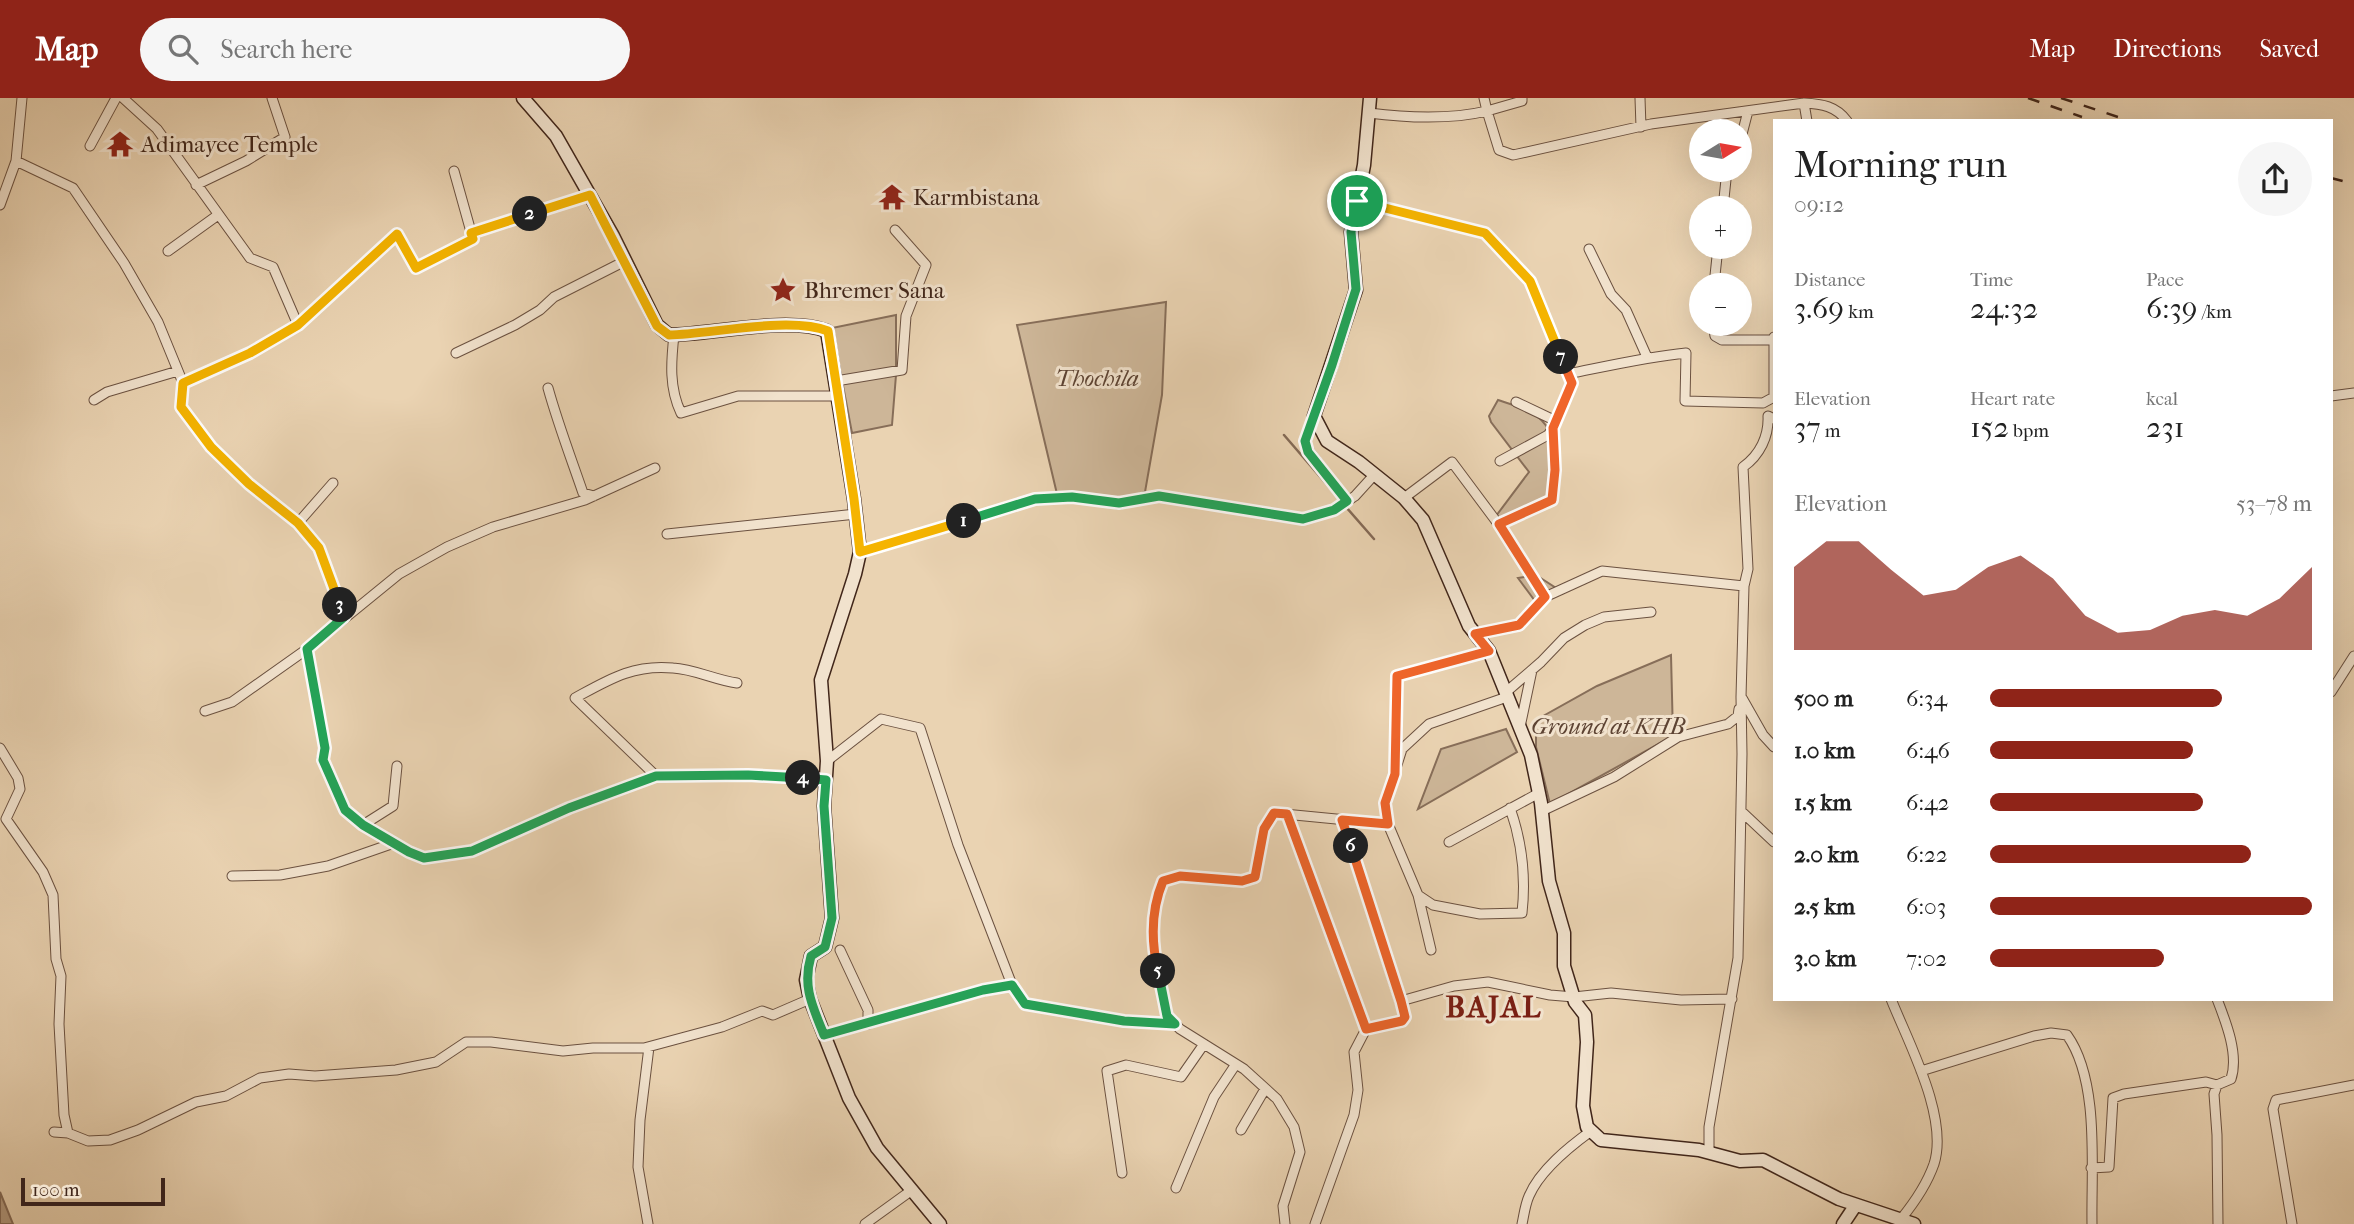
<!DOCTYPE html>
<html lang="en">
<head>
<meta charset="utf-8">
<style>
  :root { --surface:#fff; --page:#f6f6f6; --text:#222; --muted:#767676; --accent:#8f2418 }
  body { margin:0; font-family:"IM FELL French Canon",serif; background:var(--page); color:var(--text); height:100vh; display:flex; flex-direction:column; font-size:26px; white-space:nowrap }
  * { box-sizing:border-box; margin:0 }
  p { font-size:23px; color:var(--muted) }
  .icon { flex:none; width:38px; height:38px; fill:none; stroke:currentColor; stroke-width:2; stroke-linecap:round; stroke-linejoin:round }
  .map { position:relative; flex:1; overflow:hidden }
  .sheet { position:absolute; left:1773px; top:21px; width:560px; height:882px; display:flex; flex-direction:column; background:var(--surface); border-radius:0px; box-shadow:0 7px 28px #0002 }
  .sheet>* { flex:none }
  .needle { width:46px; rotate:79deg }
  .fabs { position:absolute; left:1689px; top:21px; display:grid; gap:14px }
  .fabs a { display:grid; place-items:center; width:63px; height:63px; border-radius:50%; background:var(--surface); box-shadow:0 7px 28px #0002; font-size:35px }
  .scale { position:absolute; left:21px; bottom:18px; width:144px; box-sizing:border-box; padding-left:7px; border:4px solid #41261a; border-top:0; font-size:19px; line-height:24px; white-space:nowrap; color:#41261a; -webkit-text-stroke:5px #f1e2cd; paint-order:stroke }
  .pin { position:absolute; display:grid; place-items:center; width:60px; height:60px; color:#fff; margin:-30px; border:4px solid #fff; border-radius:50%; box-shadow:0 2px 7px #0007 }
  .km { position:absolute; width:35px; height:35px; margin:-18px; border-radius:50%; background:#222; color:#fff; font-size:19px; line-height:35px; text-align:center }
  .round { display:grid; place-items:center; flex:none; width:74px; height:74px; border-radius:37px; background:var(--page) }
  .summary { display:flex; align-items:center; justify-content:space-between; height:119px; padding:0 21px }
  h1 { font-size:38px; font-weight:600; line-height:52px }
  .metrics { display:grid; grid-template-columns:repeat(3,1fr); gap:10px; height:119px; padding:7px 21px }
  .metrics div { display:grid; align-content:center }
  .metrics b { font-size:30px; font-weight:600 }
  .metrics small { font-size:19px; font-weight:400 }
  .metrics p { font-size:19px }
  .chart { height:196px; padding:14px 21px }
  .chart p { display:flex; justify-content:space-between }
  .chart svg { width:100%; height:126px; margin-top:7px; fill:var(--accent); opacity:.7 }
  ul { padding:0 21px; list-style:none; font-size:23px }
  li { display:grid; grid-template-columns:112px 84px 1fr; align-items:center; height:52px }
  li i { height:18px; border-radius:9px; background:var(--accent) }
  header { display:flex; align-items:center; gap:42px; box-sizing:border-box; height:98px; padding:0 35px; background:var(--accent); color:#fff }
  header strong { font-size:33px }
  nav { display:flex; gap:38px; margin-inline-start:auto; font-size:24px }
  .search { width:490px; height:63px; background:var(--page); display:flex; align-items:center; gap:18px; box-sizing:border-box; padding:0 24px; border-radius:38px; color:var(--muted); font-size:26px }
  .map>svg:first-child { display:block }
  .green { fill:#cdb698; stroke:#876e59; stroke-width:2 }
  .water { fill:#b1987e; stroke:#846a56; stroke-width:2 }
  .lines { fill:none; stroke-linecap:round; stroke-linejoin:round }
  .stream { stroke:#846a56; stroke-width:2.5 }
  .street-casing { stroke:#6b5140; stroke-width:11 }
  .secondary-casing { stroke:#41261a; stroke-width:15 }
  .street { stroke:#f1e2cd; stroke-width:9 }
  .secondary { stroke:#f1e2cd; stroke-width:12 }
  .rail { stroke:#41261a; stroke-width:2.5; stroke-dasharray:12 12; stroke-linecap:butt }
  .split-1-casing { stroke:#fff; stroke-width:14 }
  .split-2-casing { stroke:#fff; stroke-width:14 }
  .split-3-casing { stroke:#fff; stroke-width:14 }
  .split-4-casing { stroke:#fff; stroke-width:14 }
  .split-5-casing { stroke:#fff; stroke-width:14 }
  .split-6-casing { stroke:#fff; stroke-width:14 }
  .split-7-casing { stroke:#fff; stroke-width:14 }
  .split-8-casing { stroke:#fff; stroke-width:14 }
  .split-1 { stroke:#22a559; stroke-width:9 }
  .split-2 { stroke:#f5b400; stroke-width:9 }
  .split-3 { stroke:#f5b400; stroke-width:9 }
  .split-4 { stroke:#22a559; stroke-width:9 }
  .split-5 { stroke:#22a559; stroke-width:9 }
  .split-6 { stroke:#f0652b; stroke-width:9 }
  .split-7 { stroke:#f0652b; stroke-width:9 }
  .split-8 { stroke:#f5b400; stroke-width:9 }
  .labels { text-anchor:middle; stroke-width:6; stroke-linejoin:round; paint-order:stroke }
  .poi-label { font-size:23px; fill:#41261a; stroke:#f1e2cd; text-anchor:start }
  .park-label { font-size:23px; font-style:italic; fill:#5d4333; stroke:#f1e2cd }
  .district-label { font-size:30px; font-weight:bold; letter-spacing:2px; fill:#7a1f14; stroke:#f1e2cd }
</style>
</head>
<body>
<header>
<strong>Map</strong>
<div class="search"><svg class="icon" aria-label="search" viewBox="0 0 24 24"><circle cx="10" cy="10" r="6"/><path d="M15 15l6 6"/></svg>Search here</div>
<nav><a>Map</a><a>Directions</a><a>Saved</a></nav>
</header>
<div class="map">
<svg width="2354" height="1126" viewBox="0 0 2354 1126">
  <rect width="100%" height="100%" fill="#ead3b2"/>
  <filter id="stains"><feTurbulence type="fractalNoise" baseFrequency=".00286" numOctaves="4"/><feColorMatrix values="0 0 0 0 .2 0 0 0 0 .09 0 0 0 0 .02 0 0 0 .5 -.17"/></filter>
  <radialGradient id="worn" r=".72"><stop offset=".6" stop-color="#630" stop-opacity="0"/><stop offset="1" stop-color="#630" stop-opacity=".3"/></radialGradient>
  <path class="green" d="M1166 204 1162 297 1145 394 1127 400 1057 396 1017 227Z
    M896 217V277L892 327 852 335 832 230Z
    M1498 302C1516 308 1541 314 1549 333L1551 396 1500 424 1496 418 1529 374 1491 324 1489 318Z
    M1536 477 1556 490 1535 503 1518 480Z
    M1671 557 1673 638 1550 706 1536 649V622L1597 588Z
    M1506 631 1517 654 1418 711 1441 651Z"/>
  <path class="water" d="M0 1094 13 1126H0Z"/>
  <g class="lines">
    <path class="stream" d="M1284 337 1341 403
      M1346 409 1374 441"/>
    <g class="street-casing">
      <path id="street" d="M123 0 157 31 250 160 273 169 298 227
        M1484 0 1487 13 1522 3V0
        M1640 0 1641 29
        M1804 5 1807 23
        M1369 15C1408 20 1449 22 1487 13L1499 52 1513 57 1651 26 1804 5C1822 6 1836 8 1847 23
        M1740 44 1748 13
        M90 48 116 0
        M16 63 73 90 124 165 158 224 183 285 181 309 211 349 249 386 298 425 319 450 344 519
        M196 87 246 63 285 39 272 0
        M1357 103 1485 135 1530 183 1572 285 1553 330 1555 372 1552 402 1499 427
        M0 107 16 63 22 0
        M1723 110 1727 72
        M471 135 590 97
        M1589 151 1611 196 1626 212 1647 259
        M168 153 218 117
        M1714 187 1718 149
        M1713 226 1715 238 1722 242H1773
        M674 237C671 264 669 290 681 315L738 298H839
        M1774 239V298
        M456 255 515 227 540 212 554 199 625 163
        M1568 276C1608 268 1646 259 1686 255L1685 303 1763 305 1774 299
        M836 283 902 272 906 218 926 167 895 132
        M183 285 250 255 298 227 397 136 416 170 473 141 454 73
        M548 290C558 326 571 360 583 395L594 398
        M2331 298 2354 295
        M94 302 107 294 178 273
        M1516 304 1556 323
        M1314 318 1306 339V349L1347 403
        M1500 363 1548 337 1553 330
        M1404 400 1452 364 1499 427 1545 499 1602 473 1744 488
        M298 425 333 385
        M667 436 856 416
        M860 454 1035 401 1072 399 1119 406 1159 398 1303 421 1334 412 1355 398 1375 376
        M1475 536 1519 527 1545 499
        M307 551 325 650 322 661 345 712 363 727 409 754 424 760 472 753 569 710 656 678 748 677 826 682
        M2331 594 2354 558
        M1505 595 1541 564 1564 540 1585 527 1604 519 1651 514
        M1742 600 1763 637 1774 649
        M205 613 232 604 307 551 399 476 447 449 493 429 585 402 655 370
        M1520 629 1532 572
        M0 650 18 680 20 691 6 721 43 774 53 797 56 861 61 878 59 926 64 1017 68 1035 88 1043 110 1042 138 1032 196 1004 226 998 260 980 289 976 315 978 396 972 436 964 466 944H491L563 953 593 950H644L722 929 762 913 773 917 810 901
        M827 663 881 621 920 630 958 747 1012 887
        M1395 663 1397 578 1489 553
        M656 678 575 600C608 582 633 566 673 570 694 571 715 582 737 585
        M1542 713 1614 679 1678 639 1728 626 1738 618 1739 611
        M1741 713 1774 744
        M1287 716 1366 931
        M1388 726 1418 797 1433 807 1480 816 1522 815C1526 779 1522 744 1510 710
        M363 727 393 708 397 668
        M1449 744 1539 695
        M232 778 280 777 328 768 394 745
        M1418 797 1431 852
        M840 852 868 912V926
        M1891 901C1908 944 1949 1019 1934 1066 1927 1086 1914 1105 1901 1121
        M2217 901C2226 924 2239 957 2231 981L2217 987 2214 996 2217 1037 2218 1126
        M1401 903 1454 888 1488 884 1550 897 1574 899 1611 895 1681 902 1732 901
        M824 937 983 893 1012 887 1025 906 1124 923 1175 926
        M1921 973 2034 938 2051 935 2067 937C2100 983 2091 1071 2092 1126
        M1241 1032 1265 991
        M54 1034 68 1035
        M1709 1054V1029L1738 860 1742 656 1741 599 1744 488 1748 471 1743 369C1760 357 1769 338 1768 318L1774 321
        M2091 1070 2109 1069 2113 1000 2124 996 2206 984 2217 987
        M1122 1075 1107 973 1126 967 1181 979 1204 946
        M1176 1090 1214 999 1236 966
        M648 1126 638 1069 640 1022 649 949
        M865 1126 912 1092
        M1285 1126 1283 1108 1300 1054 1294 1029 1277 1001 1244 971 1180 931 1167 918 1154 856 1153 826 1158 794 1163 783 1180 778 1242 783 1255 779 1264 731 1274 715 1388 726 1385 705 1402 651 1429 626 1507 599
        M1315 1126 1354 1017 1358 992 1354 954 1366 931 1402 923 1405 919 1342 722
        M1522 1126C1524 1117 1525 1107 1529 1098 1540 1072 1569 1049 1591 1033
        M2292 1126 2273 1011 2276 1002 2354 987"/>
    </g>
    <g class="secondary-casing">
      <path id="secondary" d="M523 0 556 38 613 138 657 227 669 237C714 236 788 218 827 233L854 401 860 454 855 476 821 582 827 663 824 708 832 820 825 849 811 858 806 882 810 901 849 1000 877 1050 940 1126
        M1370 0 1364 67 1351 134 1356 192 1314 318 1327 343 1359 364 1404 400 1423 422 1469 528 1489 553 1531 657 1541 705 1549 783 1564 835V868L1575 904 1585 917 1587 944 1583 1008 1587 1029 1601 1042 1699 1052 1740 1063 1763 1062 1839 1101 1914 1126
        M1843 1126 1855 1108"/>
    </g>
    <use href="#street" class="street"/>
    <use href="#secondary" class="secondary"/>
    <path class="rail" d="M2028 0 2082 19
      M2061 0 2130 23
      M2331 80 2354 86"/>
  </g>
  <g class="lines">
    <g class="split-1-casing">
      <path id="split-1" d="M964 423 1035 401 1072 399 1119 405 1159 398 1303 421 1334 412 1347 403 1308 354 1305 343 1332 267 1356 191 1351 134 1357 103"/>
    </g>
    <g class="split-2-casing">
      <path id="split-2" d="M530 116 590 97 657 228 669 237C712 236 790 218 828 233L854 401 860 454 964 423"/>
    </g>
    <g class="split-3-casing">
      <path id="split-3" d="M340 507 319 450 298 425 249 386 211 349 181 309 183 285 250 255 298 227 397 136 416 170 473 141 471 135 530 116"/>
    </g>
    <g class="split-4-casing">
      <path id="split-4" d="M340 507 344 519 307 551 325 650 323 662 345 712 363 727 409 754 424 760 472 753 569 710 656 678 748 677 803 680"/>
    </g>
    <g class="split-5-casing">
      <path id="split-5" d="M803 680 826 682 824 708 832 820 825 849 811 858C802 889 813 909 824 937L983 892 1012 887 1025 906 1124 923 1175 926 1167 918 1158 873"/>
    </g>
    <g class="split-6-casing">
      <path id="split-6" d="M1158 873C1151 843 1151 812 1163 783L1180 778 1242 783 1255 779 1264 731 1274 715 1287 716 1366 931 1402 923 1405 919 1401 903 1351 748"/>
    </g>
    <g class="split-7-casing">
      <path id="split-7" d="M1351 748 1342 722 1388 726 1385 705 1395 676 1397 578 1489 553 1475 536 1519 527 1545 499 1499 426 1552 402 1555 372 1553 330 1572 285 1561 259"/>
    </g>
    <g class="split-8-casing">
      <path id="split-8" d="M1357 103 1485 135 1530 183 1561 259"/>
    </g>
    <use href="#split-1" class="split-1"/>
    <use href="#split-2" class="split-2"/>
    <use href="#split-3" class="split-3"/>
    <use href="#split-4" class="split-4"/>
    <use href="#split-5" class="split-5"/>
    <use href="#split-6" class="split-6"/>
    <use href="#split-7" class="split-7"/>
    <use href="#split-8" class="split-8"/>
  </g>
  <defs>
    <g id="temple-bare" transform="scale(2.1)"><path d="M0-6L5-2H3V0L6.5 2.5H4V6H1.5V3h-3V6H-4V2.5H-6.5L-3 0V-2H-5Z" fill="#8f2418" stroke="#f1e2cd" stroke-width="2.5" paint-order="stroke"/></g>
    <g id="sight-bare" transform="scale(2.1)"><path d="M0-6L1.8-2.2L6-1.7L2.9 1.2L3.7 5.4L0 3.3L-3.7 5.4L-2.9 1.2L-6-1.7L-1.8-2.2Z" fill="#8f2418" stroke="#f1e2cd" stroke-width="2.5" paint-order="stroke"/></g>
  </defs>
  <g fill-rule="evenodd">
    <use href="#temple-bare" x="120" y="46"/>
    <use href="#temple-bare" x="892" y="99"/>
    <use href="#sight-bare" x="783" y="192"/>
  </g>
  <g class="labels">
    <g class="poi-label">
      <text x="141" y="54">Adimayee Temple</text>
      <text x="913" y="107">Karmbistana</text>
      <text x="804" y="200">Bhremer Sana</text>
    </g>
    <g class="park-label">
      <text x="1097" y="288">Thochila</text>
      <text x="1608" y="636">Ground at KHB</text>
    </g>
    <g class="district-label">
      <text x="1494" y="919">BAJAL</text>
    </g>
  </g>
  <rect width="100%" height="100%" filter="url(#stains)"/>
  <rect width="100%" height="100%" fill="url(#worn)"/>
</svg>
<div class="fabs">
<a><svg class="needle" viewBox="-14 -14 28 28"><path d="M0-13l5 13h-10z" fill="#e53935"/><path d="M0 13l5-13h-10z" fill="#767676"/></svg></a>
<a>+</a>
<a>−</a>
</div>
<div class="scale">100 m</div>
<div class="pin" style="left:1357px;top:103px;background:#1e9e55"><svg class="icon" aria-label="arrive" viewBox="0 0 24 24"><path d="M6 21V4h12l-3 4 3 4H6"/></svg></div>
<b class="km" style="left:964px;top:423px">1</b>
<b class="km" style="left:530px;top:116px">2</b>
<b class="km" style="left:340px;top:507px">3</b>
<b class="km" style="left:803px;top:680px">4</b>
<b class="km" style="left:1158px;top:873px">5</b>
<b class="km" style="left:1351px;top:748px">6</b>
<b class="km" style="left:1561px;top:259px">7</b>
<section class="sheet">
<div class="summary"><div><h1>Morning run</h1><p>09:12</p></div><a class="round"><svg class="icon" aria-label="share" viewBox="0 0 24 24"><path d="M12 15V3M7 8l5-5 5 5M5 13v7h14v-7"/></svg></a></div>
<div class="metrics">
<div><p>Distance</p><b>3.69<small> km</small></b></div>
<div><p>Time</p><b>24:32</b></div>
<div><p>Pace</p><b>6:39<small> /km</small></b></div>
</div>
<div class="metrics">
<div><p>Elevation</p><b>37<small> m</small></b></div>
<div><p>Heart rate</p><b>152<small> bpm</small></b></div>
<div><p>kcal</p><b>231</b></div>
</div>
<div class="chart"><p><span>Elevation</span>53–78 m</p>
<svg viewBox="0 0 160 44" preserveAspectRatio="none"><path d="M0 44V15L10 6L20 6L30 16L40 25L50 23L60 15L70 11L80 19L90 32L100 38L110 37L120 32L130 30L140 32L150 26L160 15V44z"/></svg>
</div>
<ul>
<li><b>500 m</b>6:34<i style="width:72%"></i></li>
<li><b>1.0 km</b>6:46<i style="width:63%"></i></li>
<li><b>1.5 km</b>6:42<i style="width:66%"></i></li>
<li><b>2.0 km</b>6:22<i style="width:81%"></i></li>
<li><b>2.5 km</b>6:03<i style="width:100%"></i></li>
<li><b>3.0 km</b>7:02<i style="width:54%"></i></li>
</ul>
</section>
</div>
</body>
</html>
